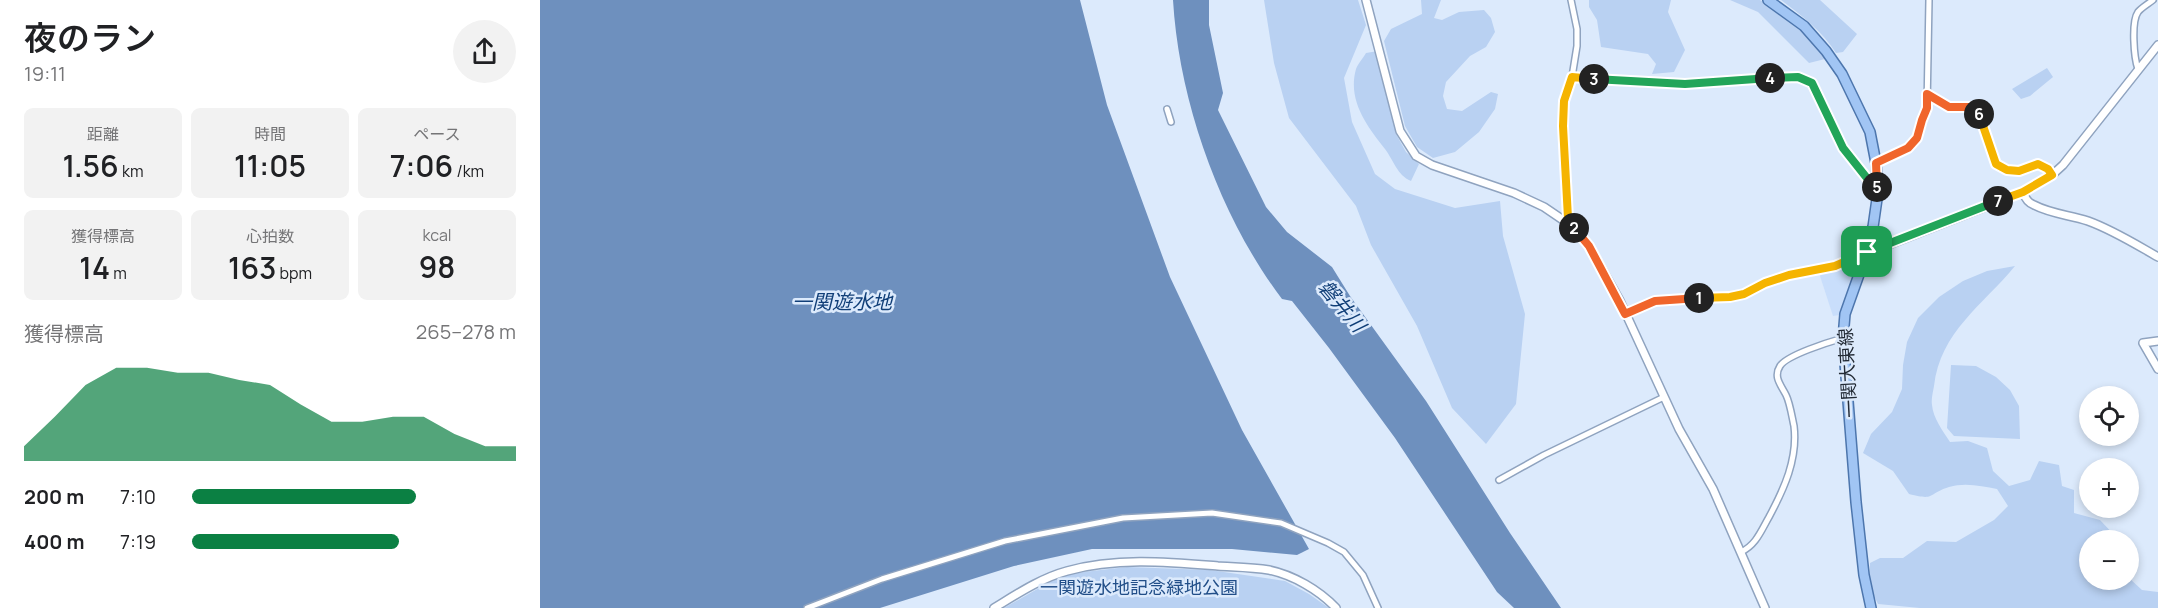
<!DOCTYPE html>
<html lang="ja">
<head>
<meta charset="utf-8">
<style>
  :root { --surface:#fff; --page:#f2f2f2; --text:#202124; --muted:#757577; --accent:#0b8043 }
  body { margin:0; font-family:Manrope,"Noto Sans JP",sans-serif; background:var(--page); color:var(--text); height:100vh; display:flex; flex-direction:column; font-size:22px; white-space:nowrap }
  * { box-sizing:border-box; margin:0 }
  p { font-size:20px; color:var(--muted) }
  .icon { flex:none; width:33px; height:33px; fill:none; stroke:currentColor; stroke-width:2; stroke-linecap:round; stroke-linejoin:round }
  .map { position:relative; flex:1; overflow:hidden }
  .sheet { display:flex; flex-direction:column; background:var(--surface); width:540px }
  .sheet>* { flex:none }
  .fabs { position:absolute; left:1539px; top:386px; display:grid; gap:12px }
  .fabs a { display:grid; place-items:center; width:60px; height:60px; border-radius:50%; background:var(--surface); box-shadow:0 3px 9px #0003; font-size:30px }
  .pin { position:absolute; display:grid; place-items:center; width:51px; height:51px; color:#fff; margin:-26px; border-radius:12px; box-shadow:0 3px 9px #0006 }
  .km { position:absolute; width:30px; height:30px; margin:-15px; border-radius:50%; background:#222; color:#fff; font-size:16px; line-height:30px; text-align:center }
  .round { display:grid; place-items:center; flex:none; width:63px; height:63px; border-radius:32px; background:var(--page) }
  .overview { display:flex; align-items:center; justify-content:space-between; height:102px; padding:0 24px }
  h1 { font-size:33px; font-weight:600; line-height:45px }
  .metrics { display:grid; grid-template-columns:repeat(3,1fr); gap:9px; height:102px; padding:6px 24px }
  .metrics div { display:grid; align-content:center; border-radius:9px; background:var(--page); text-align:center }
  .metrics b { font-size:30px; font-weight:600 }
  .metrics small { font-size:16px; font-weight:400 }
  .metrics p { font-size:16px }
  .chart { height:168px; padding:12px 24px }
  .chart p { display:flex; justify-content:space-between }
  .chart svg { width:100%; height:108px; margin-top:6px; fill:var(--accent); opacity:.7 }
  ul { padding:0 24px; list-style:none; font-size:20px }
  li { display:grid; grid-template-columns:96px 72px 1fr; align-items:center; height:45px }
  li i { height:15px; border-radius:8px; background:var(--accent) }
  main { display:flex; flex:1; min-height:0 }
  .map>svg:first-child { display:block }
  .built { fill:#c9defb }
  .green { fill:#b9d1f2 }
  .water { fill:#6e90be }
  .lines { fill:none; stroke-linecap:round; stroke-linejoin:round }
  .minor-casing { stroke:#8fa3bf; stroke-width:8 }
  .tertiary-casing { stroke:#8fa3bf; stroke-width:10 }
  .primary-casing { stroke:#4d76ad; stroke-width:12 }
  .minor { stroke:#fff; stroke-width:5 }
  .tertiary { stroke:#fff; stroke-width:7 }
  .primary { stroke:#a1c5f4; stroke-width:9 }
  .split-1-casing { stroke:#fff; stroke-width:12 }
  .split-2-casing { stroke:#fff; stroke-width:12 }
  .split-3-casing { stroke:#fff; stroke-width:12 }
  .split-4-casing { stroke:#fff; stroke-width:12 }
  .split-5-casing { stroke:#fff; stroke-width:12 }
  .split-6-casing { stroke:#fff; stroke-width:12 }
  .split-7-casing { stroke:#fff; stroke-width:12 }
  .split-8-casing { stroke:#fff; stroke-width:12 }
  .split-1 { stroke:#f5b400; stroke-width:8 }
  .split-2 { stroke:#f0652b; stroke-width:8 }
  .split-3 { stroke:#f5b400; stroke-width:8 }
  .split-4 { stroke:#22a559; stroke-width:8 }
  .split-5 { stroke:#22a559; stroke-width:8 }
  .split-6 { stroke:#f0652b; stroke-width:8 }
  .split-7 { stroke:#f5b400; stroke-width:8 }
  .split-8 { stroke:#22a559; stroke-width:8 }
  .labels { text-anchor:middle; stroke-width:5; stroke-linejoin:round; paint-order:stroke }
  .street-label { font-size:18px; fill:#232b36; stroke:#dceafc }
  .park-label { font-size:18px; fill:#214e88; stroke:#dceafc }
  .water-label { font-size:20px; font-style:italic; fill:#113f78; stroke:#dceafc }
</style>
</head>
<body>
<main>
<section class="sheet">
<div class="overview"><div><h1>夜のラン</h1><p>19:11</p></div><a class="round"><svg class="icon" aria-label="share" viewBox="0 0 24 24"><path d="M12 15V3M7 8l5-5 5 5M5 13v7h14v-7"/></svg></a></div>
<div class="metrics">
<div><p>距離</p><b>1.56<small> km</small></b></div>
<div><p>時間</p><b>11:05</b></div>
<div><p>ペース</p><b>7:06<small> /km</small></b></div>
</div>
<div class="metrics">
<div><p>獲得標高</p><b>14<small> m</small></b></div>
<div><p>心拍数</p><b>163<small> bpm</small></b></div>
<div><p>kcal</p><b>98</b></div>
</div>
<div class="chart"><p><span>獲得標高</span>265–278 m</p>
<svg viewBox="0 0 160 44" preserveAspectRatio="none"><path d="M0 44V38L10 26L20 13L30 6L40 6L50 8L60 8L70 11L80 13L90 21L100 28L110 28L120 26L130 26L140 33L150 38L160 38V44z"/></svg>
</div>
<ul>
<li><b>200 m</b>7:10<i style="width:69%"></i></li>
<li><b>400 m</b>7:19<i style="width:64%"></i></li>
</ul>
</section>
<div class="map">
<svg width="1618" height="608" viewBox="0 0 1618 608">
  <rect width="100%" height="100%" fill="#dceafc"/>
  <path class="built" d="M1315 261 1319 266 1300 315 1293 316 1280 276 1282 272Z"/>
  <path class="green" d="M724 0H818L826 25 804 78 812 122 835 174 855 189 915 208 960 201 963 236 985 314 976 404 946 444 912 408 877 326 831 245 816 206 749 118 734 63Z
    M881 0H901L894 18 902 20 919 12 944 10 951 18 955 32 946 47 930 56 906 82 903 96 907 109 922 111 951 92 958 94 955 109 939 132 915 152 893 158 877 147 865 126 844 41 851 29 882 14Z
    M1049 0H1131L1128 12 1145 50 1134 72 1112 74 1116 64 1108 54 1061 47 1057 20 1049 7Z
    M1190 0H1220L1257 22 1289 58 1269 63 1218 12Z
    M1241 0H1280L1317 34 1303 52 1296 53C1282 31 1261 15 1241 0Z
    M838 51 856 134 866 152 879 164 871 181C857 175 854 161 845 149 828 127 807 101 816 69 818 64 823 58 826 53Z
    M1507 68 1513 77 1490 96 1481 99 1472 89Z
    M1475 266C1443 305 1400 332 1394 386 1393 392 1391 399 1392 405 1393 418 1403 431 1410 442L1428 441 1447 448 1453 471 1469 486 1490 480 1499 461 1519 465 1522 486 1534 490V513L1560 520 1579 540H1550V579L1589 578 1602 590 1618 592V608H1380L1338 604 1329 586 1330 563 1340 558H1363L1387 541 1416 542 1454 520 1468 506 1457 489C1442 486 1425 482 1409 487 1387 494 1396 501 1369 494L1353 471 1323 453 1331 434 1352 412 1362 389 1363 365 1367 342 1378 318 1399 297 1423 281 1447 271Z
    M1411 365 1436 366 1456 377 1470 390 1479 406 1480 439 1414 436 1407 428Z
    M587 567 670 570 745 581 769 594 789 608H464L513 580 535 573Z"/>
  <path class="water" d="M0 0H540L567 105 630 277 702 430 769 549 757 555 692 549H552L474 566 340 608H0Z
    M633 0H669V25L683 93 678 110 726 207 747 232 792 267 810 296 886 401 970 533 1021 608H974L957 592 855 438 789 348 752 301 742 299C680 217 639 102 633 0Z"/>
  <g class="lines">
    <g class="minor-casing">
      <path id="minor" d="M1598 69C1594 58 1591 22 1598 12 1601 8 1608 4 1613 0
        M1032 77 1100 83 1145 84 1258 77 1272 83 1303 148 1336 190
        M1387 94 1409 107H1431L1437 109 1457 164 1467 170 1479 171 1498 164 1508 169 1512 175
        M627 109 631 122
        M1336 163C1350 158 1371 151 1378 137 1382 128 1383 118 1387 108L1389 0
        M1029 224 1023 126 1024 101 1032 77 1037 46V29L1031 0
        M959 480 1004 455 1124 397
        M1201 552C1216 545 1221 531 1229 517 1244 489 1258 459 1254 426 1252 417 1250 403 1246 395 1241 385 1233 377 1240 366 1247 355 1289 342 1303 338
        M267 608 342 579 465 541 583 518 672 513 741 523 788 543 804 552 823 575 838 608"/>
    </g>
    <g class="tertiary-casing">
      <path id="tertiary" d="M826 0 860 131 876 156 892 165 974 193 1004 207 1029 224 1049 246 1080 301 1139 429 1173 489 1225 608
        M1483 192C1485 198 1488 203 1494 205 1511 214 1530 215 1548 221 1573 230 1595 244 1618 257
        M1085 314 1115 301 1190 297 1204 294 1225 283 1249 275 1295 266 1483 192 1512 175 1523 165 1618 45
        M1618 341 1603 343 1618 369
        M454 608C477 594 501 578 527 571 576 557 629 562 678 566 695 567 713 567 729 570 753 575 779 590 796 608"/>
    </g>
    <g class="primary-casing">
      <path id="primary" d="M1228 0 1264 26 1286 51 1302 74 1330 132 1336 163 1338 192 1333 227 1327 252 1305 314 1303 338 1316 502 1324 575 1331 608"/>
    </g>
    <use href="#minor" class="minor"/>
    <use href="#tertiary" class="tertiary"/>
    <use href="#primary" class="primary"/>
  </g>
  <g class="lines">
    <g class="split-1-casing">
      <path id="split-1" d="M1159 298 1190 297 1204 294 1225 283 1249 275 1295 266 1327 252"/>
    </g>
    <g class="split-2-casing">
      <path id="split-2" d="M1034 228 1049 246 1085 314 1115 301 1159 298"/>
    </g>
    <g class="split-3-casing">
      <path id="split-3" d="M1034 228 1029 224 1028 218 1023 126 1024 101 1032 77 1054 79"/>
    </g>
    <g class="split-4-casing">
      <path id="split-4" d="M1054 79 1145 84 1230 78"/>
    </g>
    <g class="split-5-casing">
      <path id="split-5" d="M1230 78 1258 77 1272 83 1303 148 1338 192 1337 187"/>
    </g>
    <g class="split-6-casing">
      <path id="split-6" d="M1337 187 1336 163 1368 148 1377 138 1382 120 1387 108V94L1409 107H1431L1437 110 1439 114"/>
    </g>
    <g class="split-7-casing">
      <path id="split-7" d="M1439 114 1456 164 1467 170 1479 171 1498 164 1508 169 1512 175 1483 192 1458 201"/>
    </g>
    <g class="split-8-casing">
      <path id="split-8" d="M1327 252 1458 201"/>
    </g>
    <use href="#split-1" class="split-1"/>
    <use href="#split-2" class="split-2"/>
    <use href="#split-3" class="split-3"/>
    <use href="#split-4" class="split-4"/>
    <use href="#split-5" class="split-5"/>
    <use href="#split-6" class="split-6"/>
    <use href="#split-7" class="split-7"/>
    <use href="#split-8" class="split-8"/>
  </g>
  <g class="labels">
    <g class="street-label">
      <text transform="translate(1308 373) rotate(-93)" y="6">一関大東線</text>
    </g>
    <g class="park-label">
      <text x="599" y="594">一関遊水地記念緑地公園</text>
    </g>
    <g class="water-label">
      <text x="302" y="309">一関遊水地</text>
      <text transform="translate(802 306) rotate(50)" y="7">磐井川</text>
    </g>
  </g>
</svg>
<div class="fabs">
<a><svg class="icon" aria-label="locate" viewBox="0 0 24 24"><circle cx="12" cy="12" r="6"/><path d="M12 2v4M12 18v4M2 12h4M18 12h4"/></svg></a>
<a>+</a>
<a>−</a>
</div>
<div class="pin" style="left:1327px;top:252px;background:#1e9e55"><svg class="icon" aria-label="arrive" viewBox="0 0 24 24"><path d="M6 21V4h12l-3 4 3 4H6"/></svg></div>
<b class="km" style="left:1159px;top:298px">1</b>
<b class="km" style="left:1034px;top:228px">2</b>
<b class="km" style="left:1054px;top:79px">3</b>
<b class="km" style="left:1230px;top:78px">4</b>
<b class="km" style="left:1337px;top:187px">5</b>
<b class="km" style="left:1439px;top:114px">6</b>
<b class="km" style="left:1458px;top:201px">7</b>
</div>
</main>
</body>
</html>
